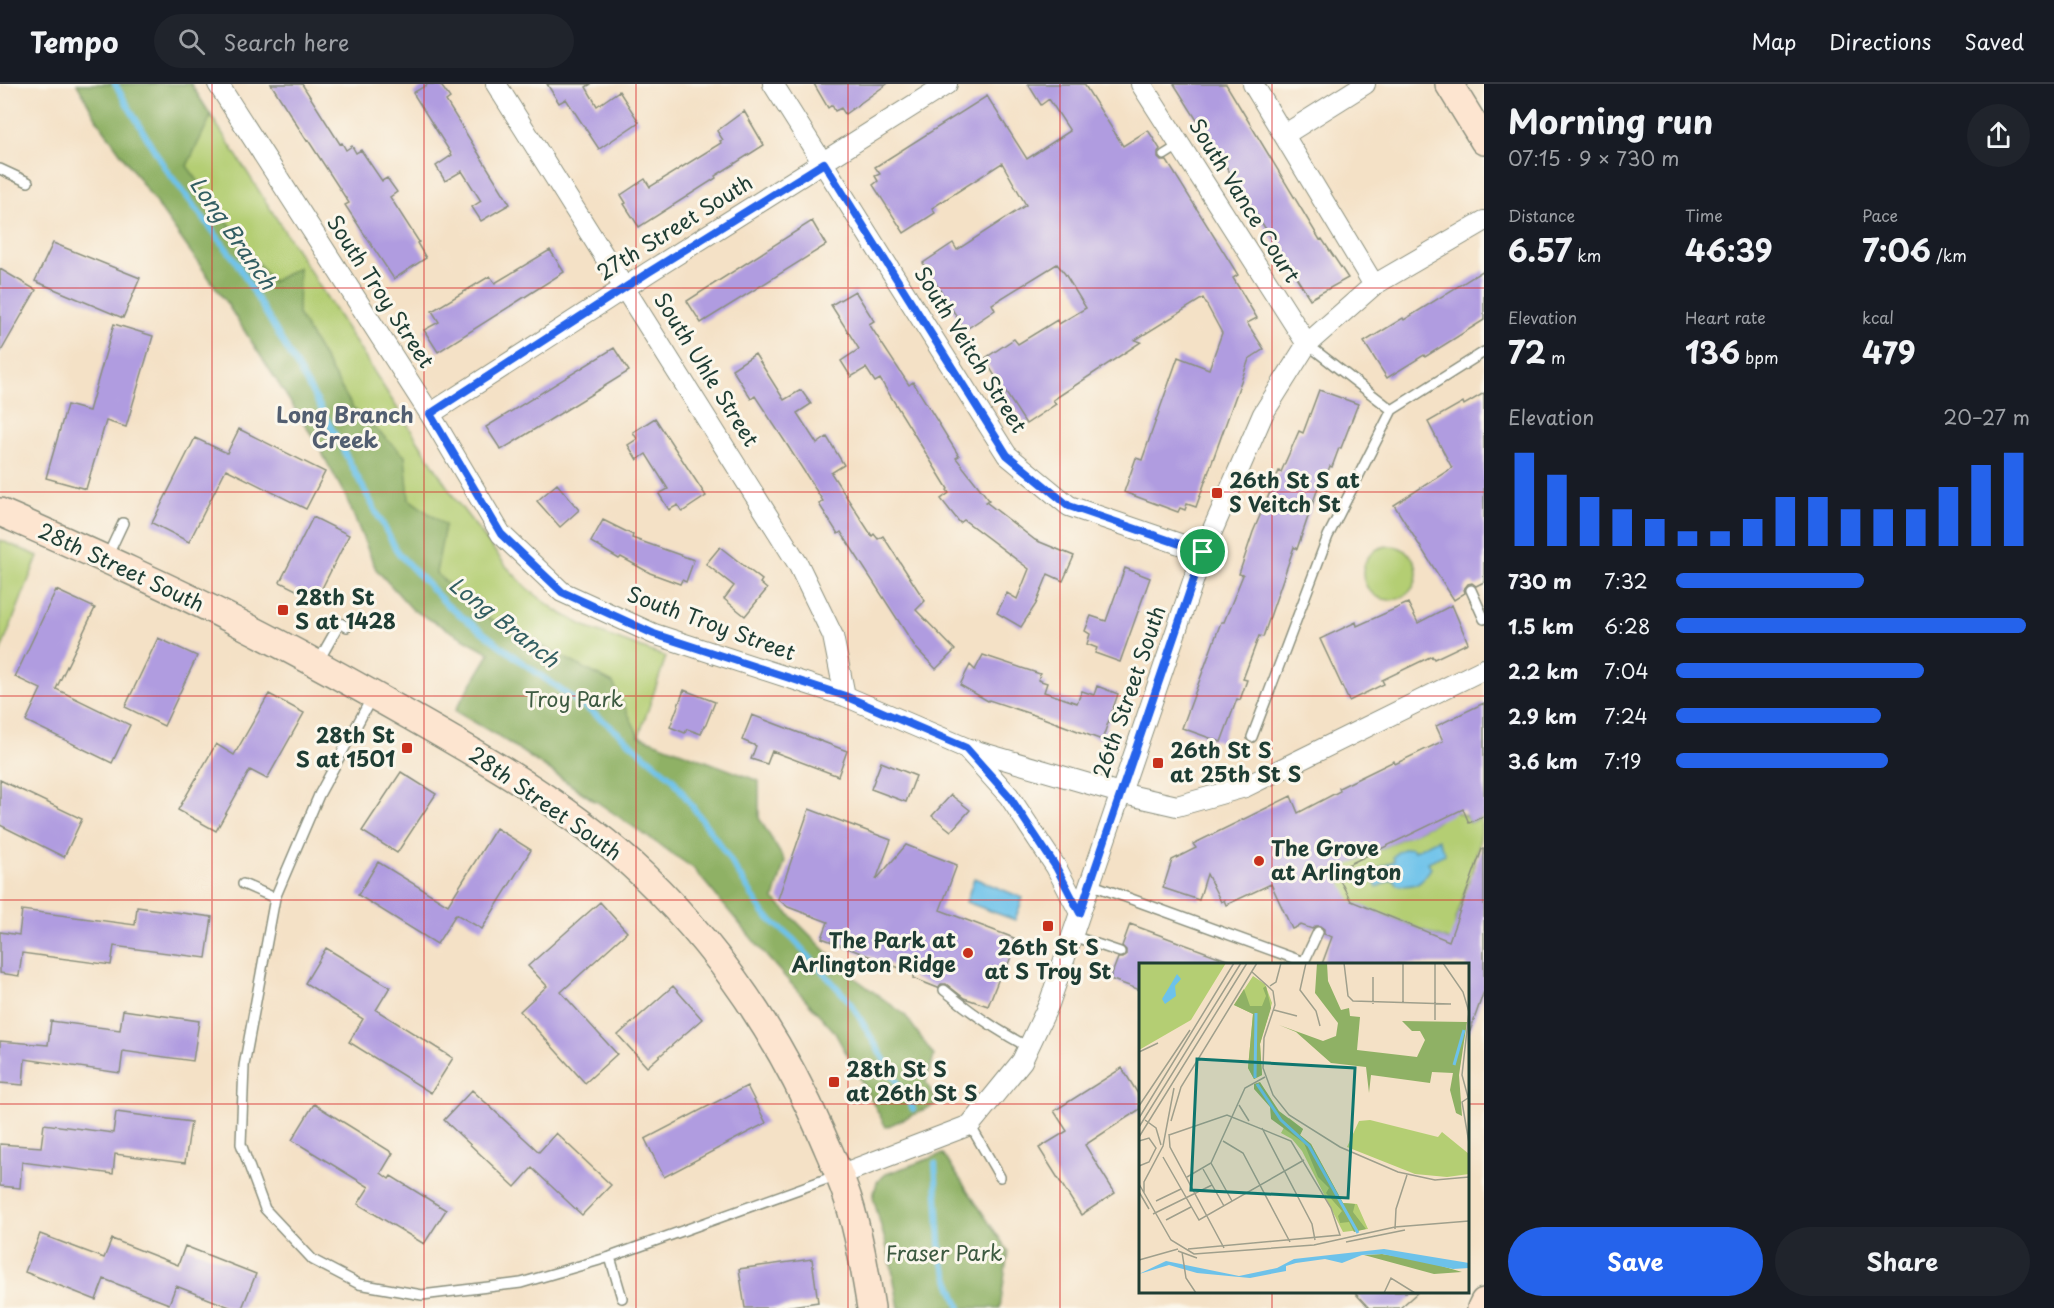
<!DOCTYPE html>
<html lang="en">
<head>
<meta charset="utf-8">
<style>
  :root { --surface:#171b24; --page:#20242c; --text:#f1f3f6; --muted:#9ea1a6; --line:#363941; --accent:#2563eb }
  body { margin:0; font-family:"Playpen Sans",sans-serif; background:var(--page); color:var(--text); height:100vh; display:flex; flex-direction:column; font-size:22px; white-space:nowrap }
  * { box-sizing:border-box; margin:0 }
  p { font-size:20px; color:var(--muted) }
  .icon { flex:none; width:33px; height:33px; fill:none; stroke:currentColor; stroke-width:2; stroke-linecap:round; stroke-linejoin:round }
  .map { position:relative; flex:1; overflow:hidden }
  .details { display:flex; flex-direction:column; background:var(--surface); width:570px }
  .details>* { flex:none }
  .pin { position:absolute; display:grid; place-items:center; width:51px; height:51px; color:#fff; margin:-26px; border:3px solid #fff; border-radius:50%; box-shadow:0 2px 6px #0007 }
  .round { display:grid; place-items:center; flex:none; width:63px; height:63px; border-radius:32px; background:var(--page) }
  .summary { display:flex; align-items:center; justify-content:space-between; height:102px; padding:0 24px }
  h1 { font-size:33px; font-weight:700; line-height:45px }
  .metrics { display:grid; grid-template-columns:repeat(3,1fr); gap:9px; height:102px; padding:6px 24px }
  .metrics div { display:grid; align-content:center }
  .metrics b { font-size:30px; font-weight:700 }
  .metrics small { font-size:16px; font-weight:400 }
  .metrics p { font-size:16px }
  .chart { height:168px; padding:12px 24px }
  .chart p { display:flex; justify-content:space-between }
  .chart svg { width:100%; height:108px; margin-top:6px; stroke:var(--accent); stroke-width:6 }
  .primary-button { display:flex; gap:12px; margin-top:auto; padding:12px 24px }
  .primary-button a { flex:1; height:69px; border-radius:36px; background:var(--accent); color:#fff; font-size:24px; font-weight:700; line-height:69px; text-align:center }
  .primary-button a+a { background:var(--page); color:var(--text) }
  ul { padding:0 24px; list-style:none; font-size:20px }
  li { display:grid; grid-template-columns:96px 72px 1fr; align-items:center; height:45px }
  li i { height:15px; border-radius:8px; background:var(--accent) }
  header { display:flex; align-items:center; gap:36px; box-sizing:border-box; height:84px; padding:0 30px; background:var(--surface); border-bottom:2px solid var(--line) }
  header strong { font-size:28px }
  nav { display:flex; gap:33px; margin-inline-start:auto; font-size:21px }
  .search { width:420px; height:54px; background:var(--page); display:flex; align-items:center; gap:15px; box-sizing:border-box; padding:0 21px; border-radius:33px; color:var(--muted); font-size:22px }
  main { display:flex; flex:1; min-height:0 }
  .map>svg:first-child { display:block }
  .green { fill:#b4ce73; stroke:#6a8654; stroke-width:1.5 }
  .forest { fill:#8fb165; stroke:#57774c; stroke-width:1.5 }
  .water { fill:#6dc2ea; stroke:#46808f; stroke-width:1.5 }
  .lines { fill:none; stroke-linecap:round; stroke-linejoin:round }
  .stream { stroke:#6dc2ea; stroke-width:6 }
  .building { fill:#b09ce0 }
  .lane-casing { stroke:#8a8f7d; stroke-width:12 }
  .street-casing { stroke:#8a8f7d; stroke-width:22 }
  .secondary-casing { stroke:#8a8f7d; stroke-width:30 }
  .lane { stroke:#fff; stroke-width:9 }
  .street { stroke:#fff; stroke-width:20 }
  .secondary { stroke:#fde5d0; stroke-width:27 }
  .route-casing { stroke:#fff; stroke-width:12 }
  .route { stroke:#2563eb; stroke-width:8 }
  .grid { fill:none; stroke:#d62828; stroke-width:1.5; stroke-opacity:0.55 }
  .poi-dot { fill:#c8321e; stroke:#fbf7ec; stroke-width:2 }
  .labels { text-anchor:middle; stroke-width:6; stroke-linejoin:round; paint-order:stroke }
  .street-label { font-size:21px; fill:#1f3d34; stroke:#fbf7ec }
  .poi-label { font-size:21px; font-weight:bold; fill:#1f3d34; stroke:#fbf7ec; text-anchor:start }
  .park-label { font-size:21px; fill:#3d5a41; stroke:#fbf7ec }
  .water-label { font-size:22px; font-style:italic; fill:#325e62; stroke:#fbf7ec }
  .neighbourhood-label { font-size:22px; font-weight:bold; fill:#525e70; stroke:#fbf7ec }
  .inset-river { fill:none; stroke:#6dc2ea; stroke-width:3 }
  .inset-road { fill:none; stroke:#9f9f8c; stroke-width:1.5 }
  .view { fill:#0f766e; fill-opacity:0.15; stroke:#0f766e; stroke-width:3 }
  .inset-edge { fill:none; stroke:#1f3d34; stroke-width:3 }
</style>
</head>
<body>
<header>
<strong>Tempo</strong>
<div class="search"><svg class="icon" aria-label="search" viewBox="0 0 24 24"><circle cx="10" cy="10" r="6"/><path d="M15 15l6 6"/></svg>Search here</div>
<nav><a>Map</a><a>Directions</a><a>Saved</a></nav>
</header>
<main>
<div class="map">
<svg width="1484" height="1224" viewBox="0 0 1484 1224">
  <rect width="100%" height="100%" fill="#fbf7ec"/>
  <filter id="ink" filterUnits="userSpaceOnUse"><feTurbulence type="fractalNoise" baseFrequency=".0167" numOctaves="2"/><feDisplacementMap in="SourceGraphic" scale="12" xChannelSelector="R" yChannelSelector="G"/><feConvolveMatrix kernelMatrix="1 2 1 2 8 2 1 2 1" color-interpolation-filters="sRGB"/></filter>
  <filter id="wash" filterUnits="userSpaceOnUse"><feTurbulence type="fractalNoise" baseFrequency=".008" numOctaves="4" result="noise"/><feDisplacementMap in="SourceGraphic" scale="24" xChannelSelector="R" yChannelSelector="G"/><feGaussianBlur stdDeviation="1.35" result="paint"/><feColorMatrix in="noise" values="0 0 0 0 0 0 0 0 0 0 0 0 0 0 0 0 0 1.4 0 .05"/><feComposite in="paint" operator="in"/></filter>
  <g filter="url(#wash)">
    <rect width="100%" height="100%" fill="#f4e1c6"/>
    <path class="green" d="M77 0H191L455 415 506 482 528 505 557 527 590 545 666 573 639 652 594 717 500 653 455 627 490 569 413 526 376 485 346 413 315 356 224 215 98 37Z
      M0 456 38 472 0 569Z
      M1363 489a27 27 0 1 1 54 0a27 27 0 1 1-54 0Z
      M1450 726 1466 732 1469 739 1481 734C1484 762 1464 808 1456 836 1454 843 1455 852 1455 859L1344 815 1339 794 1345 778 1355 777 1438 737Z"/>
    <path class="forest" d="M77 0H191L211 32 187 82 272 198 299 183 298 230 353 324 405 372 409 415 445 441 436 489 480 530 613 599 639 652 759 697V734L785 777 774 815 848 889 905 931 934 972 926 998 937 1020 886 1043 834 947 768 874 693 784 574 702 500 653 455 627 490 569 413 526 376 485 346 413 315 356 224 215 98 37Z
      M943 1070 1008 1167 1000 1224H899L890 1175 873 1113 877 1098 886 1090Z"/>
    <path class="water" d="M1438 755 1445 770 1428 778 1431 784C1422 799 1414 804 1397 801L1393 795 1377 803 1369 789 1394 777 1393 773C1398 766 1403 764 1412 764L1414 767Z
      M974 794 1023 814 1015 836 966 818Z"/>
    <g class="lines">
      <path class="stream" d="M115 0 165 84 235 176 317 317 398 469 447 521 519 576 604 637 672 694 721 762 764 830 793 855 851 919 913 1025
        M935 1080 941 1175 960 1224"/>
    </g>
    <g id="blocks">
      <path class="building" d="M271 0H302L340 60 342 59 346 66 352 62 356 69 361 66 382 97 387 94 397 108 390 113 419 158 417 159 426 174 394 195 345 121 349 119 308 56 307 57Z
        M428 0H440L450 14 446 17 510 120 481 137 472 123 481 117 462 87 445 97 436 82 452 71 413 9Z
        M547 0H591L586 3 597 22 619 7 639 38 599 65 566 15 559 19Z
        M814 0H887L845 30 841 24 835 27 832 21 828 24Z
        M1028 0H1084L1123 62 1148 46 1160 65 1158 68V74L1161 77H1167L1238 191 1233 194 1257 234 1247 239 1264 265 1249 275 1196 423 1187 420 1185 426 1180 424 1178 428 1124 408 1136 374 1142 376 1178 273 1209 285 1222 249 1203 214 1135 256 1141 258 1053 316 1056 320 1026 340 984 275 1014 255 1018 260 1057 236 1059 240 1086 224 1065 190 1057 180 992 220 995 226 965 246 923 179 953 159 957 166 1026 121 1002 79 932 124 935 129 904 149 873 101 878 97 875 92 880 90 875 83 987 12 1027 75 1070 47 1049 15 1041 21Z
        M1174 0H1226L1320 156 1322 155 1348 194 1310 215Z
        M744 27 764 61 715 92 716 94 639 143 624 120 626 119 621 111 645 95 650 103 721 59 720 57 723 56 717 47Z
        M812 137 826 161 701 239 687 217Z
        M53 159 140 194 123 234 35 197Z
        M550 166 564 188 438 268 424 246 439 238 432 227 490 192 495 199Z
        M0 185 36 206 0 269Z
        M1484 186V236L1425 273 1424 271 1387 294 1364 258 1403 234 1404 236Z
        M855 207 874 237 869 240 909 301 913 298 959 372 956 374 989 416 986 418 1035 456 1074 472 1063 497 1048 490 1036 520 1021 543 997 529 1007 509 1017 515 1029 485 964 436 960 439 941 415 949 409 947 406 948 405 880 295 875 298 866 284 851 293 841 277 859 265 831 221Z
        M114 240 153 252 126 343 106 337 86 405 46 394 67 321 89 327Z
        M614 264 629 287 501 366 486 343Z
        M755 270 784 316 801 306 811 320 797 329 817 360 827 353 844 381 831 389 872 452 874 450 878 455 883 452 925 517 916 526 955 566 936 585 916 564 841 448 838 450 819 420 823 417 784 356 755 312 751 315 732 285Z
        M1319 306 1358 320 1341 364H1339L1332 383 1330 382 1322 402 1319 401 1297 465 1294 463 1263 553 1259 552 1243 595 1247 596 1240 616 1237 615 1221 658 1182 644 1221 538H1224L1243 491 1239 490 1253 448 1279 387 1281 388 1299 347 1303 349Z
        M1484 309V498L1476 502 1472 499 1468 500 1464 505 1465 509 1454 516 1394 421 1452 384 1428 338 1463 318 1464 321Z
        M655 334 706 412 682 428 678 421 669 426 659 410 668 405 646 370 637 376 628 361 637 355 633 348Z
        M239 345 325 388 306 425 226 385 189 458 152 439 195 354 227 369Z
        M557 400 579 426 560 443 537 417Z
        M313 433 349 451 316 516 280 498Z
        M603 436 633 451 632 454 694 476 686 498 682 496 680 500 650 489 621 473 619 475 591 458Z
        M720 463 762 496 760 499 767 505 745 532 724 515 734 502 706 480Z
        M1125 484 1150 494 1120 578 1095 569 1097 564 1087 560 1090 550 1085 547 1091 532 1106 537Z
        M56 506 95 524 56 605 130 641 112 679 26 637 41 605 15 593Z
        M1408 519 1418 539 1452 521 1468 559 1434 575 1432 572 1382 596 1384 600 1349 617 1320 555 1356 538 1357 542Z
        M158 554 197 572 164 642 125 623Z
        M983 571 1040 590 1038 596 1047 599 1044 608 1077 619 1082 607 1094 611 1097 602 1118 610 1102 656 1043 634 989 616 988 617 960 601 970 581 975 586Z
        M684 606 715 618 705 643 704 642 701 650 687 645 685 649 670 643Z
        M269 610 304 629 267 695 250 686 216 747 178 726 216 660 234 671Z
        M1484 619V732L1469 739 1463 725 1335 787 1351 817 1449 857 1482 765H1484V907L1470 947H1467V880H1322L1332 853 1324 850V845L1320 842H1315L1312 845 1301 841 1292 845 1271 800 1226 821 1224 816 1221 818 1207 790 1199 816 1163 804 1172 776 1196 764 1193 760 1291 712 1298 729 1340 707 1339 704 1394 677 1395 680 1443 657 1436 642Z
        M752 631 847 667 838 692 772 667 767 680 751 675 756 662 742 656Z
        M881 678 916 692 906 718 871 705Z
        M401 688 436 710 397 769 362 747Z
        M0 696 82 735 64 773 0 741Z
        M951 711 970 726 951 747 932 732Z
        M809 725 891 756 876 796 906 761 957 781 940 826 1014 854 1011 862 1015 863 1006 885 1003 884 988 922 964 914 946 900H941L938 904 913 894 915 890 822 854 828 838 788 823 778 815Z
        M496 744 531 766 482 845 456 830 437 860 358 811 378 778 448 821Z
        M600 818 627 848 561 908 617 970 585 999 520 927 547 902 528 882Z
        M137 823 212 833 206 874 114 862 111 881 22 869 19 892 0 889V848L19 851 22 826 135 841Z
        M1130 840 1235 879 1234 880H1140V906L1110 895 1118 874H1122L1126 871V866L1122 862Z
        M326 864 390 903 376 926 453 974 431 1009 349 958 363 935 305 899Z
        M673 902 702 935 647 983 618 951Z
        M123 926 199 937 193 977 123 967 120 989 25 975 23 1001 0 999V957L48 961 51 937 120 946Z
        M1122 984 1140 1013V1025L1085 1061 1115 1109 1081 1131 1039 1064 1067 1047 1054 1027Z
        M747 1002 766 1039 664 1093 645 1055Z
        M472 1006 539 1068 556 1049 611 1101 582 1131 532 1084 515 1103 444 1036Z
        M314 1020 393 1069 381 1089 389 1095 391 1092 446 1126 424 1160 358 1120 369 1103 292 1056Z
        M116 1028 191 1038 185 1079 115 1070 113 1090 22 1078 20 1104 0 1102V1060L41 1063 44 1040 113 1049Z
        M40 1150 104 1174 112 1155 178 1181 185 1162 256 1190 242 1224H232L176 1202 169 1220 104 1195 96 1216 25 1188Z
        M812 1175 818 1218 778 1224H745L739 1185Z
        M1354 1208H1418L1400 1224H1369Z"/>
    </g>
  </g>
  <g filter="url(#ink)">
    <use href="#blocks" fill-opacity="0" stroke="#8a8f7d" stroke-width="1.5"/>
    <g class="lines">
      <g class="lane-casing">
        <path id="lane" d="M1164 71 1180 61
          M0 85 28 98
          M1307 260 1392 326
          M107 473 123 439
          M1471 506 1484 535
          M318 578 340 539 347 543
          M372 613 319 711 275 814 244 982 241 1060 265 1125 313 1176 359 1200 422 1211 521 1199 610 1173 835 1092
          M1252 653 1328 452 1392 326 1484 268
          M243 800 275 814
          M1090 800 1304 878 1318 848
          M1073 852 1120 868
          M944 906C970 928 998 947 1028 963
          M970 1041 1000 1093
          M610 1173 622 1214"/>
      </g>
      <g class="street-casing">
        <path id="street" d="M218 0 430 330 501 450 562 508 654 550 845 612 966 664 1120 709 1177 722 1245 703 1484 585
          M496 0 798 480 833 552 845 612
          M773 0 1007 371 1069 422 1203 468
          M1141 0 1307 260
          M1253 0 1374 201
          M1284 51 1365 0
          M430 330 649 188 947 0
          M966 664 1009 712 1056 783 1080 829
          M839 1091 970 1041 1022 977 1049 920 1203 468 1263 330 1307 260 1374 201 1484 137"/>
      </g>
      <g class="secondary-casing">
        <path id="secondary" d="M1449 0 1484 57
          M0 428C81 464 163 500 243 541 300 570 356 601 412 633 493 679 576 727 643 791 720 865 780 954 822 1051 831 1072 841 1093 848 1115 859 1150 865 1187 871 1224
          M1481 1224 1484 1218"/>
      </g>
      <use href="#lane" class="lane"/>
      <use href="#street" class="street"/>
      <use href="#secondary" class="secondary"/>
    </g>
  </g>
  <g class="lines" filter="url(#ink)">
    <g class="route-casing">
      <path id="route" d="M824 79 1007 371 1069 422 1203 468 1080 829 1056 783 1009 712 966 664 845 612 654 550 562 508 501 450 430 330 649 188Z"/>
    </g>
    <use href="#route" class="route"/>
  </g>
  <path class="grid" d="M212 0V1224M424 0V1224M636 0V1224M848 0V1224M1060 0V1224M1272 0V880M0 204H1484M0 408H1484M0 612H1484M0 816H1484M0 1020H1140M1468 1020H1484M1272 1208V1224"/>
  <g class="poi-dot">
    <rect x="1211" y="403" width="12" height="12" rx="3"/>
    <rect x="277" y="520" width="12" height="12" rx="3"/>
    <rect x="401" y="658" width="12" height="12" rx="3"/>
    <rect x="1152" y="673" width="12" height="12" rx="3"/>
    <circle cx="1259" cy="777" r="6"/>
    <rect x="1042" y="836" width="12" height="12" rx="3"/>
    <circle cx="968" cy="869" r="6"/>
    <rect x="828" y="992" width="12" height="12" rx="3"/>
  </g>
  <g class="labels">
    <g class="street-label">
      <text transform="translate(1244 117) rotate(58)" y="7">South Vance Court</text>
      <text transform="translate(675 144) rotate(-32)" y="7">27th Street South</text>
      <text transform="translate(380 208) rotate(57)" y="7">South Troy Street</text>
      <text transform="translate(970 266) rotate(58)" y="7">South Veitch Street</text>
      <text transform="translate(706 286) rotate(58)" y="7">South Uhle Street</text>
      <text transform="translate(121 484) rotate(25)" y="7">28th Street South</text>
      <text transform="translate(711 540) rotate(20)" y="7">South Troy Street</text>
      <text transform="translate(1130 608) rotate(-71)" y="7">26th Street South</text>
      <text transform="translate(545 720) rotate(35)" y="7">28th Street South</text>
    </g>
    <g class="poi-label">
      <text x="1229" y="404">26th St S at<tspan x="1229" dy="24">S Veitch St</tspan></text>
      <text x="295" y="521">28th St<tspan x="295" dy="24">S at 1428</tspan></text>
      <text x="395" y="659" text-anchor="end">28th St<tspan x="395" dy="24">S at 1501</tspan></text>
      <text x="1170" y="674">26th St S<tspan x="1170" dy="24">at 25th St S</tspan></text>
      <text x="1271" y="772">The Grove<tspan x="1271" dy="24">at Arlington</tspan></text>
      <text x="956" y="864" text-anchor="end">The Park at<tspan x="956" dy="24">Arlington Ridge</tspan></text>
      <text x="1048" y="871" text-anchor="middle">26th St S<tspan x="1048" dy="24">at S Troy St</tspan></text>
      <text x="846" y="993">28th St S<tspan x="846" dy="24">at 26th St S</tspan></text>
    </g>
    <g class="park-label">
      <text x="574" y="623">Troy Park</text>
      <text x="944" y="1177">Fraser Park</text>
    </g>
    <g class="water-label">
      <text transform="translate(233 149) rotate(55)" y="8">Long Branch</text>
      <text transform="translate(504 538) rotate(38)" y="8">Long Branch</text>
    </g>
    <g class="neighbourhood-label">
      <text x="345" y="339">Long Branch<tspan x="345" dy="25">Creek</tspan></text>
    </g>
  </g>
  <g transform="translate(1139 879)">
    <rect width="330" height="330" fill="#f4e1c6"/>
    <path d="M0 0H87L52 57 0 87ZM114 13 126 21 133 40 121 81 123 112 115 116 109 105 114 51 95 42ZM150 155 164 166 161 172 172 181 204 240 218 241 229 266 204 269 163 188 153 176 142 170ZM231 157 299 174 303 169 330 191V211L308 214 276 211 208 184 220 158Z" fill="#b4ce73"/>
    <path d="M178 0H188L189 18 202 47 210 45 211 53 221 54 218 87 278 94 286 77 281 68H273L263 58 328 59 320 112 323 153 317 150 311 127 314 110 293 109 291 120 232 112 230 130 227 104 192 100 157 69 140 62 184 78 197 73 199 60 176 30ZM127 23 132 45 121 81 123 112 115 116 109 105 114 51 95 42 105 26 111 43H123L127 33 124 25ZM121 119 140 148 164 166 161 172 172 181 204 240 216 241 214 249 227 266 215 269 210 259 201 260 199 253 203 248 187 230 190 225 179 214 165 180 132 156 131 144 115 126V121ZM243 291 282 297 323 309 295 311 225 292Z" fill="#8fb165"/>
    <path d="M38 11 42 16 36 23 37 33 26 41 23 36ZM245 286 330 300V305L314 306 243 291 223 292 203 300 186 296 157 300 147 303V308L111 315 58 310 30 302 0 311 27 298 100 313 138 305 155 296Z" fill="#6dc2ea"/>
    <path class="inset-river" d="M315 102 325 67M116 115 117 50M118 121 142 157 170 183 219 270"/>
    <path class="inset-road" d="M167 0 161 27 177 48 181 63M205 0 209 33 214 38 312 41M296 0V57M304 0 324 29 330 49 323 112 330 138M113 9 134 28 136 42 125 75 124 105 134 132 150 152 201 184 259 209 296 217 330 214M131 23 137 19 142 0M264 40V0M234 41V14M135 47 158 53M0 89 19 80M329 135 323 139 330 180M100 142 110 158M0 143 51 67M0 155 95 0M6 157 17 165 22 182M32 158 42 124 118 0M0 164 102 0M123 165 173 261 176 277M30 171 31 184 85 285M30 172 88 152 152 178 192 245 201 272 49 286M0 174 108 0M0 178 10 175 17 185 10 199 0 203M84 178 104 190 151 279M24 194 60 257 165 197M72 200 93 238M64 206 85 243M48 214 72 200 106 125 126 114M0 221 32 277 55 291 175 282 256 264 330 258M0 229 10 246M5 230V219L24 183 35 125M17 238 42 226M14 251 73 222M27 257 52 244M256 266 257 246 268 212M207 279 266 267M39 288 58 295M43 289 47 315 57 330M0 297 39 286M245 330 252 315 276 330"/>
    <path class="view" d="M58 96 216 105 209 235 52 227Z"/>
    <rect width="330" height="330" class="inset-edge"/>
  </g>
</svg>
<div class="pin" style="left:1203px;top:468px;background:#1e9e55"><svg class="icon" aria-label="arrive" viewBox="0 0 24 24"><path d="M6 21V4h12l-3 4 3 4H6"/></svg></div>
</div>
<section class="details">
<div class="summary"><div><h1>Morning run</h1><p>07:15 · 9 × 730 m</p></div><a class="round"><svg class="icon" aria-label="share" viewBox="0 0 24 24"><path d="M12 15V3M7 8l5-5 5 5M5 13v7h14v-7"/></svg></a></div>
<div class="metrics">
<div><p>Distance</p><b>6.57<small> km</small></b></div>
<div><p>Time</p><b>46:39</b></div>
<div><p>Pace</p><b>7:06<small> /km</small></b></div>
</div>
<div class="metrics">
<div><p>Elevation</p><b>72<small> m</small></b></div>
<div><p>Heart rate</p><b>136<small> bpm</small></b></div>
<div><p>kcal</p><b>479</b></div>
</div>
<div class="chart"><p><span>Elevation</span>20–27 m</p>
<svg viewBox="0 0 160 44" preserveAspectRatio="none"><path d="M5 44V6M15 44V15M25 44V24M35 44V29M45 44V33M55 44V38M65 44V38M75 44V33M85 44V24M95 44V24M105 44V29M115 44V29M125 44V29M135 44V20M145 44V11M155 44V6"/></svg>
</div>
<ul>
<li><b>730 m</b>7:32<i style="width:53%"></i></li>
<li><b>1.5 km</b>6:28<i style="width:99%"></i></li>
<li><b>2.2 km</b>7:04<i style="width:70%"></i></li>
<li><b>2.9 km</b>7:24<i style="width:58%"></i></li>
<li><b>3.6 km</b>7:19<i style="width:60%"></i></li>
</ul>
<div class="primary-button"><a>Save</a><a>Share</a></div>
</section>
</main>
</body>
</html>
